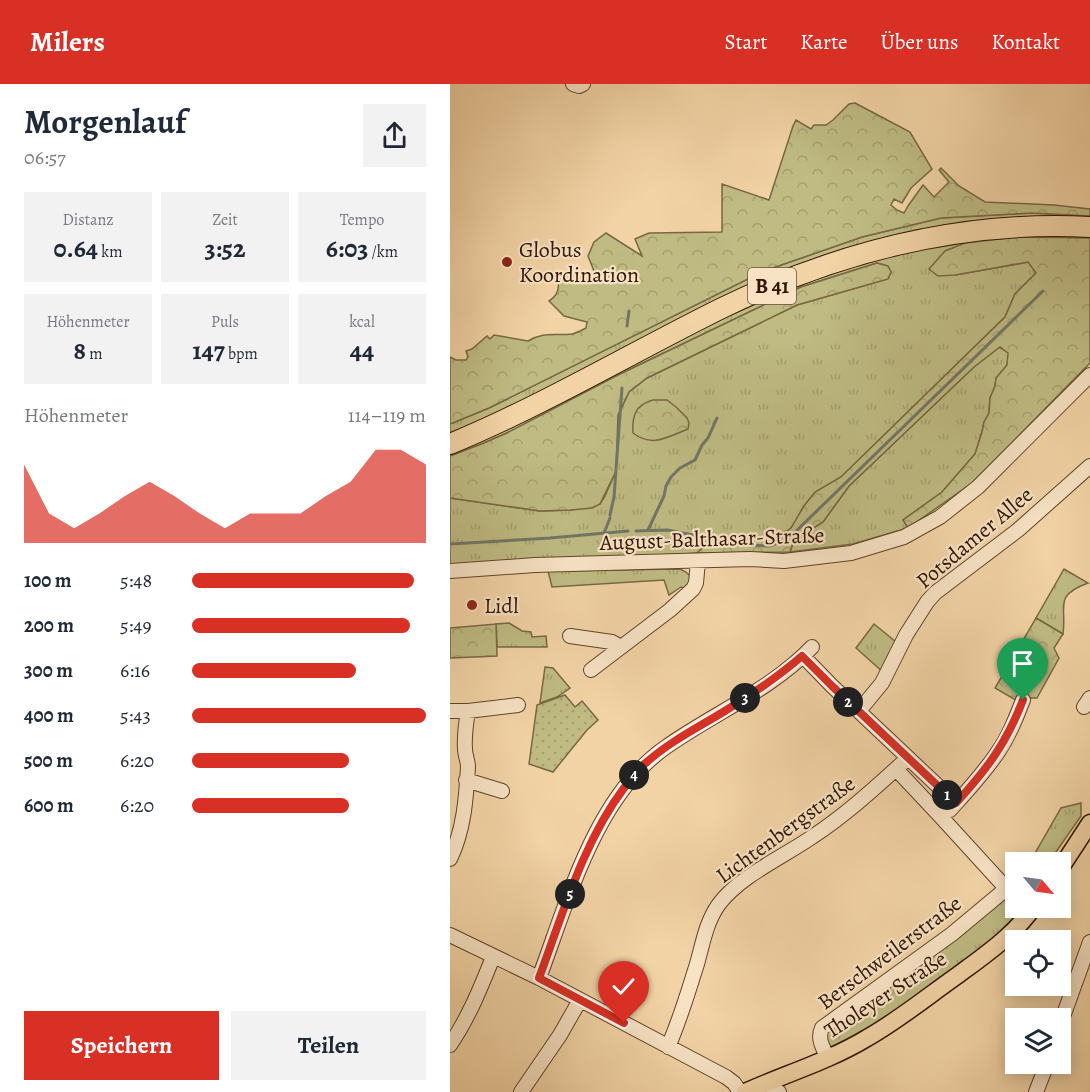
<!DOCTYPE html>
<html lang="de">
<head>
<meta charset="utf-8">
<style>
  :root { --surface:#fff; --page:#f2f2f3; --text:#1f2937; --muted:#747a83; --accent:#d93025 }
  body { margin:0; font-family:Alegreya,serif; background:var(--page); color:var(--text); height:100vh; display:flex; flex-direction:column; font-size:22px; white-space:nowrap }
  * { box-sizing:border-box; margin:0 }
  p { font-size:20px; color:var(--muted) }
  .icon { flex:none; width:33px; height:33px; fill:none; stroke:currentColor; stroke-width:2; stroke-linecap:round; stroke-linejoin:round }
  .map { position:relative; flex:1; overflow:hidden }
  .drawer { display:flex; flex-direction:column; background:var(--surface); width:450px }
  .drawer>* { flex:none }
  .needle { width:39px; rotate:119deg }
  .tools { position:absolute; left:555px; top:768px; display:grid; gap:12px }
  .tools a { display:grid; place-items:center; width:66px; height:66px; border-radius:0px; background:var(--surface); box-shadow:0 3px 15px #0003; font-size:30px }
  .pin { position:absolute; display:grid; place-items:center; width:51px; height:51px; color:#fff; margin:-62px -26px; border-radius:50% 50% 50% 0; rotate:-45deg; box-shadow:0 0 6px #0007 }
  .pin .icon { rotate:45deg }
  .km { position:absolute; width:30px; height:30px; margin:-15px; border-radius:50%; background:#222; color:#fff; font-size:16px; line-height:30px; text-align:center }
  .round { display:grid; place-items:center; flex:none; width:63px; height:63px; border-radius:0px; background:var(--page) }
  .headline { display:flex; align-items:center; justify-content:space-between; height:102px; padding:0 24px }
  h1 { font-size:33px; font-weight:700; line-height:45px }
  .figures { display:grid; grid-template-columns:repeat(3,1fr); gap:9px; height:102px; padding:6px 24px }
  .figures div { display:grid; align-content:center; border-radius:0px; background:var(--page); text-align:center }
  .figures b { font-size:26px; font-weight:700 }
  .figures small { font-size:16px; font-weight:400 }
  .figures p { font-size:16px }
  .chart { height:168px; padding:12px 24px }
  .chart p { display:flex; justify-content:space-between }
  .chart svg { width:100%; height:108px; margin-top:6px; fill:var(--accent); opacity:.7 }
  .primary-button { display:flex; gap:12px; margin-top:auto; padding:12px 24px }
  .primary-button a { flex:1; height:69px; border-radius:0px; background:var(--accent); color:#fff; font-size:24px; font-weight:700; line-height:69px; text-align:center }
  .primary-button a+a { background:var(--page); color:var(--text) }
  ul { padding:0 24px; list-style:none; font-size:20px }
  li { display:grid; grid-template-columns:96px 72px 1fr; align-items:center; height:45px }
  li i { height:15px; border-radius:8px; background:var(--accent) }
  header { display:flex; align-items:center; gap:36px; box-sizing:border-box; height:84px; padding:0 30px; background:var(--accent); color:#fff }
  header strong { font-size:28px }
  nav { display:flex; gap:33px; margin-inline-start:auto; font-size:21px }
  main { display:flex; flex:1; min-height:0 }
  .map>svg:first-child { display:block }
  .grass { fill:url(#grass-tufts); stroke:#786842; stroke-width:1.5 }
  .forest { fill:url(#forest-crowns); stroke:#786842; stroke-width:1.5 }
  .park { fill:url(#park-dots); stroke:#786842; stroke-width:1.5 }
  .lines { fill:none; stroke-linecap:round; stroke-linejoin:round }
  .stream { stroke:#717667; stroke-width:3 }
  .minor-casing { stroke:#604429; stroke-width:16 }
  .major-casing { stroke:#301500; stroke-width:19 }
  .highway-casing { stroke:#301500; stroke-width:22 }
  .minor { stroke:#f7e2c4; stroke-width:14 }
  .major { stroke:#f2d3a5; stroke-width:16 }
  .highway { stroke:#f2d3a5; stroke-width:20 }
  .route-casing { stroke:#fff; stroke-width:12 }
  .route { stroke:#d93025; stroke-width:8 }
  .poi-dot { fill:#8f2418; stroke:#f7e2c4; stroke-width:2 }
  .labels { text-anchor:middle; stroke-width:4.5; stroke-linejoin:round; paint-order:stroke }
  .shield { fill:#f7e2c4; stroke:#6c523b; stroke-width:1.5 }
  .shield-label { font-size:21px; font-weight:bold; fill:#301500 }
  .poi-label { font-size:22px; fill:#301500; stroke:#f7e2c4; text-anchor:start }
  .street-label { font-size:22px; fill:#301500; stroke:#f7e2c4 }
</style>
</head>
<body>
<header>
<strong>Milers</strong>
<nav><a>Start</a><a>Karte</a><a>Über uns</a><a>Kontakt</a></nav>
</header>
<main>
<section class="drawer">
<div class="headline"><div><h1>Morgenlauf</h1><p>06:57</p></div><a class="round"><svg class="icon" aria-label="share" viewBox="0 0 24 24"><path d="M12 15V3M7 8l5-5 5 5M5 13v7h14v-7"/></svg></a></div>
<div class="figures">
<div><p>Distanz</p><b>0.64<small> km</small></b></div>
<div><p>Zeit</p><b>3:52</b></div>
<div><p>Tempo</p><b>6:03<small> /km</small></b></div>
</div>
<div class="figures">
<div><p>Höhenmeter</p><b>8<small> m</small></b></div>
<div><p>Puls</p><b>147<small> bpm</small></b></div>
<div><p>kcal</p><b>44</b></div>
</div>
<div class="chart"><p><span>Höhenmeter</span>114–119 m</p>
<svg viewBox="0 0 160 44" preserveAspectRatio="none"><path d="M0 44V12L10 32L20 38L30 32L40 25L50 19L60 25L70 32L80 38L90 32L100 32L110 32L120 25L130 19L140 6L150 6L160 12V44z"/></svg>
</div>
<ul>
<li><b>100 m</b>5:48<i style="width:95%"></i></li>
<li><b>200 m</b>5:49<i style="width:93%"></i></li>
<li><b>300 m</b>6:16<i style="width:70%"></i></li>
<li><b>400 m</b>5:43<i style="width:100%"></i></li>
<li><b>500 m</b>6:20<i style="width:67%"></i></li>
<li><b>600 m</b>6:20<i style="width:67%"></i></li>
</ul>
<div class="primary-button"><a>Speichern</a><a>Teilen</a></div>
</section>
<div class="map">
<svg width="640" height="1008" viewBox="0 0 640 1008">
  <defs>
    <pattern id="grass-tufts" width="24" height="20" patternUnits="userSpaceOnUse" patternTransform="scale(1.5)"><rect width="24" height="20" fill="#bfbb83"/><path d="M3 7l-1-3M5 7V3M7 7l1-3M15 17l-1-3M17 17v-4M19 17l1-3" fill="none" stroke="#a4a06f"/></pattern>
    <pattern id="forest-crowns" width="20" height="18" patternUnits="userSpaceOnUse" patternTransform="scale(1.5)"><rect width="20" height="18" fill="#bfbb83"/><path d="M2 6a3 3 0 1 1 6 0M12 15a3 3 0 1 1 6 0" fill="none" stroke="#a4a06f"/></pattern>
    <pattern id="park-dots" width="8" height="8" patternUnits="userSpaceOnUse" patternTransform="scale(1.5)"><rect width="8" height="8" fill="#bfbb83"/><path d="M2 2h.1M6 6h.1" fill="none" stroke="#a4a06f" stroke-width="1.8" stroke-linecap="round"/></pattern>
  </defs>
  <rect width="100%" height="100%" fill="#f2d3a5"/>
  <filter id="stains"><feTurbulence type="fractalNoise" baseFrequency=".00333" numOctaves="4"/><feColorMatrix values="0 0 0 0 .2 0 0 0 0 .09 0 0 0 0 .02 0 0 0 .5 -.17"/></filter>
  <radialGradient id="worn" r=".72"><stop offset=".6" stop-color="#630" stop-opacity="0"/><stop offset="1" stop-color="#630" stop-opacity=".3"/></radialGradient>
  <path class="grass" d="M582 129 640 132V154L566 153 505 191 579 178 586 189 565 210 555 233 391 393C376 402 364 407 354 422 349 429 346 440 339 446 326 457 282 453 264 453L247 469 0 487V414L90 427 121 426 150 420 155 412 166 387 168 331 179 308 197 294 347 221 438 195 441 188 437 182 427 179 351 203 166 292 57 349 34 359 0 372V340L39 324 314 187 412 153 491 134Z
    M549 263 559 269 557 281 546 294 545 302 540 314 539 329 534 338 532 348 525 370 492 408 453 436 458 444 403 460 340 468 344 456 373 438 399 402 524 283Z
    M230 485 236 488 241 493 240 501 237 505 231 503 219 511 214 496 102 503 98 487Z
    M614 485 638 499C603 512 617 522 613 550L586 534Z
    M59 539 72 547 81 548 82 553 96 552 97 563H47L46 540Z
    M424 540 446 558 434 589 406 564Z
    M95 583 103 584 120 604 107 613 90 619Z
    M631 719V732L599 778H580L611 724Z
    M555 816 561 820 569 830 543 859 416 950 380 965 373 951 549 817Z"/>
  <path class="forest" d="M405 19 460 48 482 85 461 104 452 119 444 115 441 121 447 126 454 129 458 122 473 101 484 113 499 98 489 86 491 84 509 102 535 118 604 121 640 125V132L582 129 491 134 412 153 314 187 39 324 0 340V273L6 276H16L18 273 16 267 22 265 37 252 40 255 44 251 78 257C94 247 105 252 122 250 127 249 132 246 136 244L137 238 114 232 99 217C110 210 109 202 108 190H116L148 197 138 172 144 158 156 149 192 172 185 155 199 149 272 148V100L319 116 343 42 346 36 361 45 364 41H376L383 36 399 20Z
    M566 153 640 154V279L522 399 458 444 453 436 492 408 525 370 532 348 534 338 539 329 540 314 545 302 546 294 557 281 558 269 550 263 524 283 399 402 373 438 344 456 340 468 247 469 264 453 310 454 337 447 341 444 354 422 365 408 391 393 555 233 565 210 586 189 578 178 505 191 488 192 479 185 495 167 515 159Z
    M427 179 438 182 441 188 438 195 347 221 197 294 179 308 168 331 166 387 150 420 142 424 121 426 90 427 0 414V372L34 359 57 349 166 292 351 203Z
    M203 316H217L226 323 237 334 239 339 238 345C217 353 203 364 183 349 182 332 185 321 203 316Z
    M586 534 613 550 604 564 609 574 587 614H574L569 618 545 604Z
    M46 540 47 572 0 574V544Z"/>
  <path class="park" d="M115 611 125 623 132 617 148 636 137 646 103 688 79 680 87 621Z"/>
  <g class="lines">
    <path class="stream" d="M177 242 179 227
      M160 431 164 413 172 304
      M198 446 214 412 216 402 221 393 230 384 245 376 252 361 258 354 267 334
      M186 447 217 446 295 461 320 462 339 454 593 207
      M154 449 160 434
      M0 460 100 454 178 447"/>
    <g class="minor-casing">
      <path id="minor" d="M123 0 129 2 133 0
        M0 487 85 481 300 475 334 477 401 469 454 453 490 433 528 403 640 291
        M120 552 162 558 171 563
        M353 572 382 602 506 719
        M141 586 220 526 243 505 246 499 248 477
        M634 623 640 614
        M0 627H18L68 621
        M409 627 432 599 456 551 477 518 485 509 568 446 640 382
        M446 685 492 734 566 815
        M16 696 52 707
        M500 726C517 707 534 689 548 668 559 652 566 634 573 616
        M0 775C14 746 16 715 18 683 18 677 15 671 15 665 14 652 16 639 18 627
        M0 851 89 894 276 993 284 999 290 1008
        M89 894C118 817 145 712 216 663 264 629 321 606 362 563
        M610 941 640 858
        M0 961C19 933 31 903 43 873
        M218 963C230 936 238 908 247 880 253 859 256 838 269 820 290 792 333 773 362 753 397 730 427 702 458 674
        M378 974C373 964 367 955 372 944L502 850 556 805
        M318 998 322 1004 329 1008
        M71 1008 110 951 130 916
        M586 1008 597 980"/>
    </g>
    <g class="major-casing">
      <path id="major" d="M610 785 640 739
        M295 1008C335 990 379 977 417 954 449 936 478 912 508 891 535 871 564 851 583 824"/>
    </g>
    <g class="highway-casing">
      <path id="highway" d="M0 360C94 321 181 269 272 224 388 168 510 136 640 143"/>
    </g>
    <use href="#minor" class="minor"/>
    <use href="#major" class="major"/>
    <use href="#highway" class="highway"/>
  </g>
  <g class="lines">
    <g class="route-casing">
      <path id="route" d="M174 939 89 894C113 830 132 760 174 704 181 694 189 684 198 677 222 656 251 642 278 625 304 609 329 592 352 572L382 602 506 719C537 685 556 660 573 616"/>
    </g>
    <use href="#route" class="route"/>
  </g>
  <g class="poi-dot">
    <circle cx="57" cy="178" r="6"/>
    <circle cx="22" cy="521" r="6"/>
  </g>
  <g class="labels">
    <rect class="shield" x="298" y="184" width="48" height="36" rx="4.5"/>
    <g class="shield-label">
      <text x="322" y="209">B 41</text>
    </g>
    <g class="poi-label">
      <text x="69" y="173">Globus<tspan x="69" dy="25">Koordination</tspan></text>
      <text x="34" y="529">Lidl</text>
    </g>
    <g class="street-label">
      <text transform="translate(524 453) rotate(-40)" y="8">Potsdamer Allee</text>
      <text transform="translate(262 454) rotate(-2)" y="8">August-Balthasar-Straße</text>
      <text transform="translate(335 745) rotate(-36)" y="8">Lichtenbergstraße</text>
      <text transform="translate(439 868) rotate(-37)" y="8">Berschweilerstraße</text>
      <text transform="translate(435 910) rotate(-33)" y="8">Tholeyer Straße</text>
    </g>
  </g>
  <rect width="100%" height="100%" filter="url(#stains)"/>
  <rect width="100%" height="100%" fill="url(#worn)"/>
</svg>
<div class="tools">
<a><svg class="needle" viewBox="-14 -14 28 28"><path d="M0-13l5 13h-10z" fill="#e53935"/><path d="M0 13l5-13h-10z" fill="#747a83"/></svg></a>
<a><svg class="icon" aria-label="locate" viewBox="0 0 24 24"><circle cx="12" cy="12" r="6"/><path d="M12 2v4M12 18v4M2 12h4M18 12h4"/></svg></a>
<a><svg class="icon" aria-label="layers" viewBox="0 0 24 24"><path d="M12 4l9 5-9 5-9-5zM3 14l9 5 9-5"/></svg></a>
</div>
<div class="pin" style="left:573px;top:616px;background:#1e9e55"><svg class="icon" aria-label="arrive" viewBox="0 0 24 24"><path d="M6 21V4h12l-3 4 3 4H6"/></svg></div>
<div class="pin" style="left:174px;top:939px;background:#d93025"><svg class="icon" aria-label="check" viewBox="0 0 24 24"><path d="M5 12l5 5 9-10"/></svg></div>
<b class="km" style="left:497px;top:711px">1</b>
<b class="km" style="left:398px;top:618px">2</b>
<b class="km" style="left:295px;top:614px">3</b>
<b class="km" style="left:184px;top:691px">4</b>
<b class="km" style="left:120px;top:810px">5</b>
</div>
</main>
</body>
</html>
